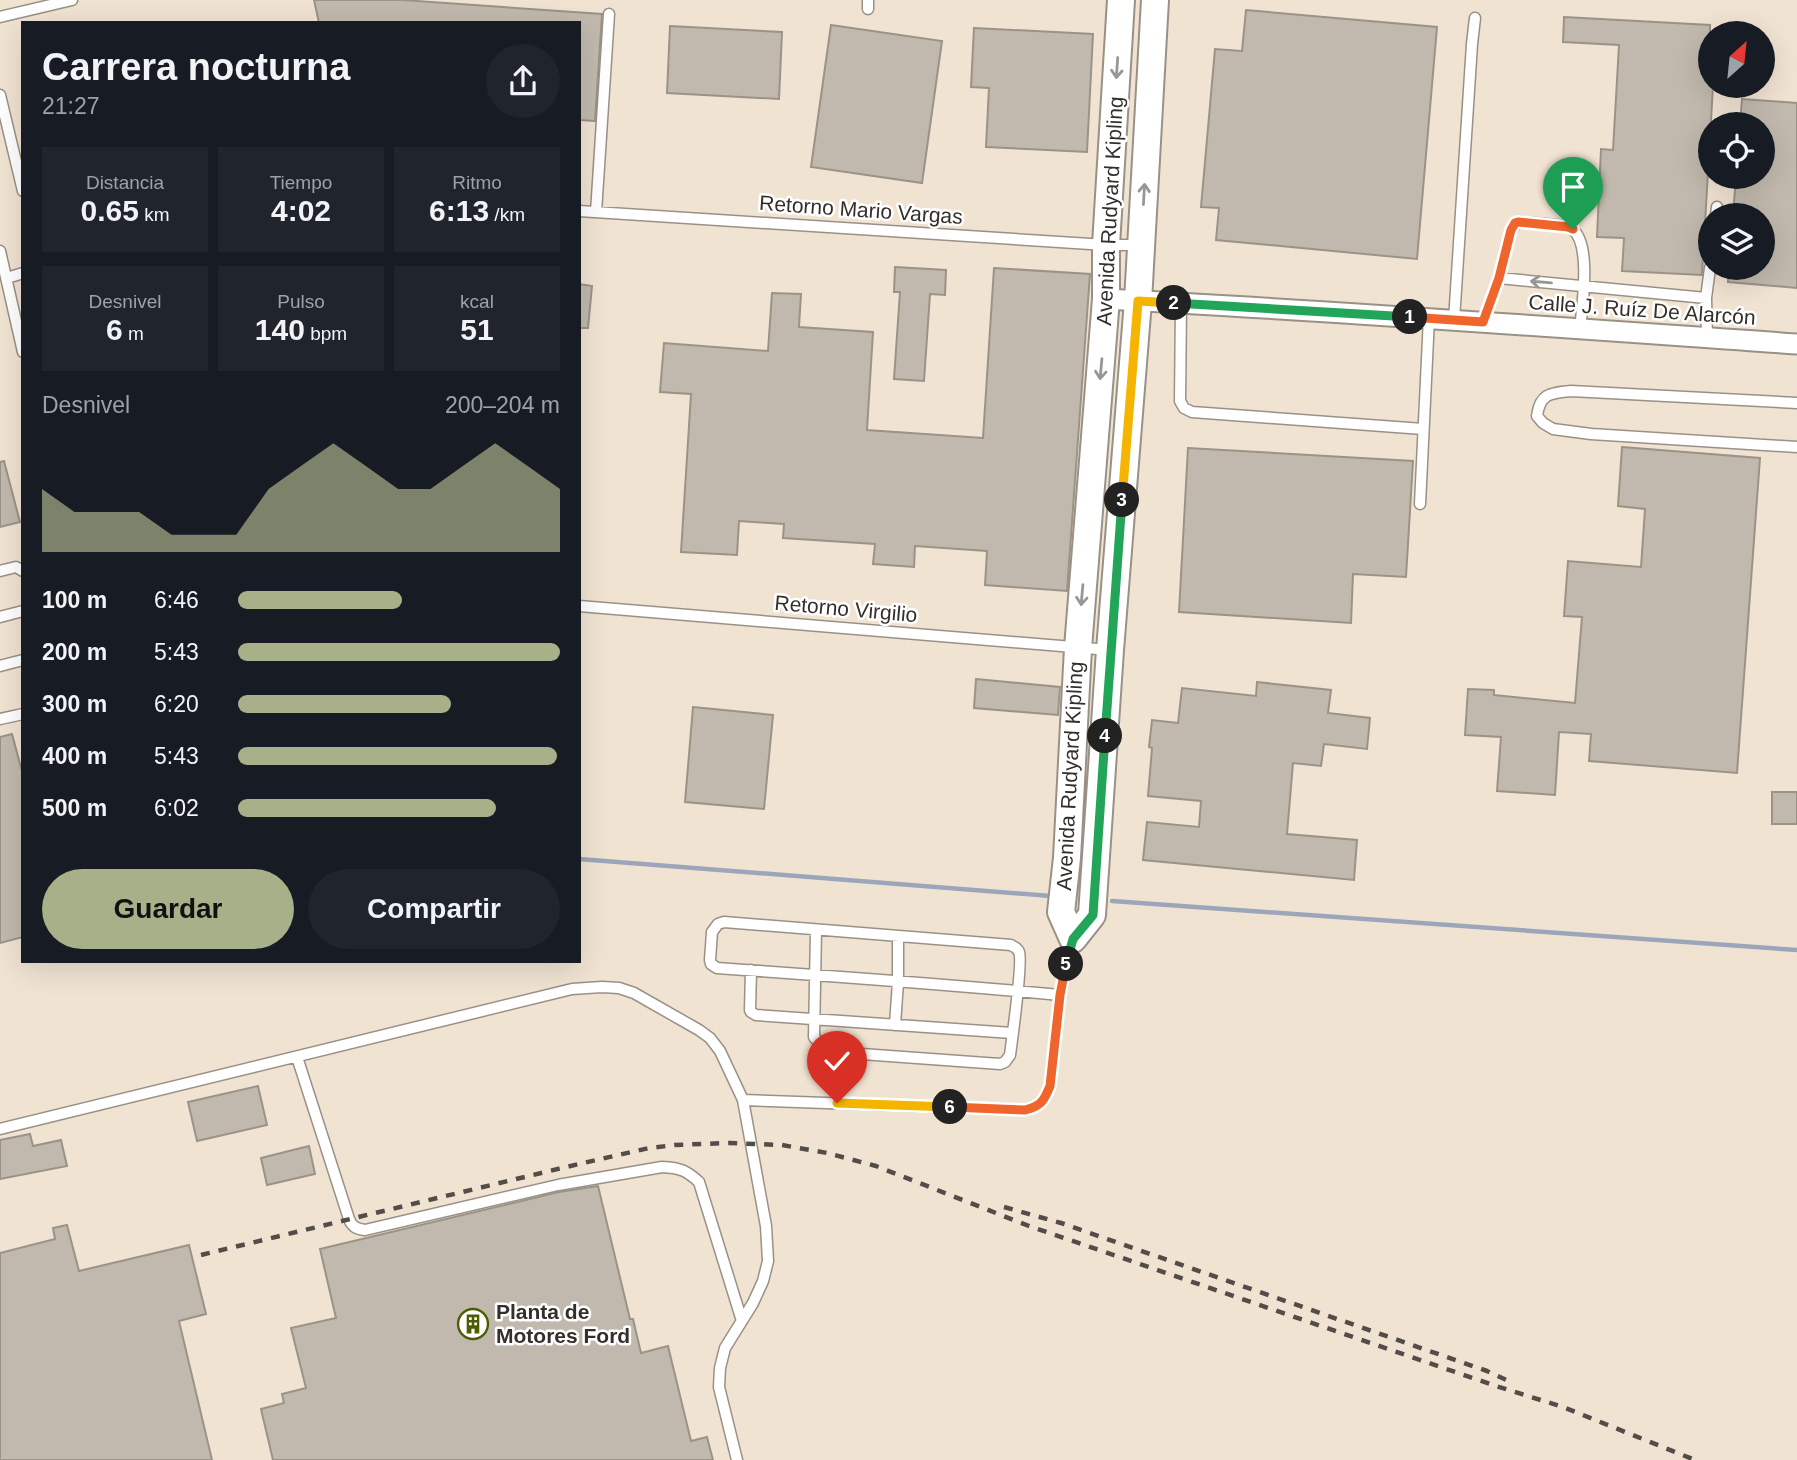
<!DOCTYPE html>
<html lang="es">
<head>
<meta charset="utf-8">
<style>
  :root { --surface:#171b24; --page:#20242c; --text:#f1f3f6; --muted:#9ea1a6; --accent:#a7b088 }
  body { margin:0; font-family:Arial,sans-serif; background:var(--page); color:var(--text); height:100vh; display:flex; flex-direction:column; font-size:26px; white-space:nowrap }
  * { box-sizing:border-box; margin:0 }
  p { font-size:23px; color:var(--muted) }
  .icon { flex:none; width:38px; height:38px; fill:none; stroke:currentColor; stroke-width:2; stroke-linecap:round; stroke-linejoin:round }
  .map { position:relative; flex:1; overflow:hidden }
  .side { position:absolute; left:21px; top:21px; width:560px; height:942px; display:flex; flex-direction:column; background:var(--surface); border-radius:0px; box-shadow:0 7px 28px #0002 }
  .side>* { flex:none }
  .needle { width:46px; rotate:27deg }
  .fabs { position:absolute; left:1698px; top:21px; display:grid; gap:14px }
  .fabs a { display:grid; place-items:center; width:77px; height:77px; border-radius:50%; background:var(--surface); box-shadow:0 7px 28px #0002; font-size:35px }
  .pin { position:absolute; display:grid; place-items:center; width:60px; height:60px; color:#fff; margin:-72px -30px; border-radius:50% 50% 50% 0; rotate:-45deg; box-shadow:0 0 7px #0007 }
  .pin .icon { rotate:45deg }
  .km { position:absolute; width:35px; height:35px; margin:-18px; border-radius:50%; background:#222; color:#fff; font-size:19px; line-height:35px; text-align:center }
  .round { display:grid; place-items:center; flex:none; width:74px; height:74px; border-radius:37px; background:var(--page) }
  .headline { display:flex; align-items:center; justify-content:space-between; height:119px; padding:0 21px }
  h1 { font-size:38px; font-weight:600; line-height:52px }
  .metrics { display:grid; grid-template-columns:repeat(3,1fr); gap:10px; height:119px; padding:7px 21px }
  .metrics div { display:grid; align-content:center; border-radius:0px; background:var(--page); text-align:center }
  .metrics b { font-size:30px; font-weight:600 }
  .metrics small { font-size:19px; font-weight:400 }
  .metrics p { font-size:19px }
  .chart { height:196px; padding:14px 21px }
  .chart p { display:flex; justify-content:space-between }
  .chart svg { width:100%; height:126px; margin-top:7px; fill:var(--accent); opacity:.7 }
  .button { display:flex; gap:14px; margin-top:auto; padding:14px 21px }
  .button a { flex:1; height:80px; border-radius:42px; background:var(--accent); color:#111; font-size:28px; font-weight:600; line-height:80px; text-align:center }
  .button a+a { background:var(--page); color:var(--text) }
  ul { padding:0 21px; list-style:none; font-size:23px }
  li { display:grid; grid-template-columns:112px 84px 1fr; align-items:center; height:52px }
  li i { height:18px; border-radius:9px; background:var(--accent) }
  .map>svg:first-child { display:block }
  .built { fill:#f1e3d2; fill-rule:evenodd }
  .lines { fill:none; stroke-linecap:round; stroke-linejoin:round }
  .stream { stroke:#9ca6ba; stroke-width:4.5 }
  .building { fill:#c1b9ad; stroke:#9b9388; stroke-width:2 }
  .lane-casing { stroke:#999186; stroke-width:13 }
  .street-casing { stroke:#999186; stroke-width:23 }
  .secondary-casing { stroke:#999186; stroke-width:30 }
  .lane { stroke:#fff; stroke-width:10 }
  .street { stroke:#fff; stroke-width:19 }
  .secondary { stroke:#fff; stroke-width:26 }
  .rail { stroke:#524d48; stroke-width:4.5; stroke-dasharray:9 9; stroke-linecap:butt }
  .oneway { stroke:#999795 }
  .split-1-casing { stroke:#fff; stroke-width:14 }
  .split-2-casing { stroke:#fff; stroke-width:14 }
  .split-3-casing { stroke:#fff; stroke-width:14 }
  .split-4-casing { stroke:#fff; stroke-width:14 }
  .split-5-casing { stroke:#fff; stroke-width:14 }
  .split-6-casing { stroke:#fff; stroke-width:14 }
  .split-7-casing { stroke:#fff; stroke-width:14 }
  .split-1 { stroke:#f0652b; stroke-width:9 }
  .split-2 { stroke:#22a559; stroke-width:9 }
  .split-3 { stroke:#f5b400; stroke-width:9 }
  .split-4 { stroke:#22a559; stroke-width:9 }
  .split-5 { stroke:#22a559; stroke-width:9 }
  .split-6 { stroke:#f0652b; stroke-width:9 }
  .split-7 { stroke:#f5b400; stroke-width:9 }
  .labels { text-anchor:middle; stroke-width:5; stroke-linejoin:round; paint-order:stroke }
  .street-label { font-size:21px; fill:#332f2b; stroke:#fff }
  .poi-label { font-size:21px; font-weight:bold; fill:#332f2b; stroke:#fff; text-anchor:start }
</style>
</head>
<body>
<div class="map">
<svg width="1797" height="1460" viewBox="0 0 1797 1460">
  <rect width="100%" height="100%" fill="#f8efe3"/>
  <path class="built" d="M0 0H1797V1460H0ZM23 23H579V961H23ZM1710 33H1762V86H1710ZM1710 124H1762V177H1710ZM1710 215H1762V268H1710Z"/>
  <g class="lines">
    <path class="stream" d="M579 859 1051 896
      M1112 901 1797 950"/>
  </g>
  <path class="building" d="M314 0H403L602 14 595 121 579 120V23H319Z
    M1246 10 1437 27 1417 259 1216 240 1219 208 1201 207 1215 49 1242 51Z
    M1564 17 1710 25V86H1713L1702 275 1622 271 1624 238 1597 237 1601 149 1613 150 1619 45 1563 42Z
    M831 25 942 41 922 183 811 167Z
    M670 26 782 32 779 99 667 93Z
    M974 28 1093 34 1087 152 986 147 989 88 971 87Z
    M1742 99 1797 103V288L1728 282 1729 268H1762V215H1733L1736 177H1762V124H1740Z
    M895 267 946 270 945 295 930 294 924 381 894 379 900 292H894Z
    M994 268 1090 274 1067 591 985 585 987 551 915 546 914 567 873 564 875 544 783 538 784 524 739 521 737 555 681 552 691 394 660 392 664 343 768 351 772 293 801 294 799 327 873 332 867 430 983 438Z
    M579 284 592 286 588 328H579Z
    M1622 447 1760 458 1737 773 1589 761 1591 734 1559 732 1555 795 1497 791 1501 737 1465 735 1468 689 1494 690V695L1575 703 1582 617 1564 616 1568 561 1641 567 1645 509 1618 506Z
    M1188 448 1413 461 1406 577 1353 574 1351 623 1179 612Z
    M4 461 20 522 0 527V462Z
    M976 679 1060 687 1058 715 974 708Z
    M1257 682 1331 690 1328 713 1370 718 1367 749 1324 744 1321 766 1293 763 1287 834 1357 840 1354 880 1143 860 1147 822 1199 827 1201 801 1148 796 1152 748 1149 747 1152 720 1178 723 1182 688 1256 696Z
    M693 707 773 715 764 809 685 802Z
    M12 734 23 775V937L0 943V737Z
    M1772 792H1797V824H1772Z
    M258 1086 267 1125 197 1141 188 1102Z
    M30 1134 33 1146 61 1140 67 1166 0 1179V1140Z
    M309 1146 315 1174 267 1185 261 1158Z
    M598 1186 630 1319H633L641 1353 668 1346 691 1441 707 1437 713 1460H273L261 1409 284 1403 282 1394 306 1388 291 1328 336 1318 320 1249 559 1192Z
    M67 1225 79 1271 189 1245 206 1314 179 1321 212 1460H0V1253L55 1239 53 1228Z"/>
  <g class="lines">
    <g class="lane-casing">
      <path id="lane" d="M868 9V0
        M0 17 72 0
        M0 95 23 191
        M579 211 1106 245H1141
        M596 212 609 14
        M1716 215 1717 207
        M0 251 23 352
        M7 278 23 273
        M1499 278 1706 298
        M1181 304 1180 401 1184 408 1192 412 1423 429
        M1454 320 1472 44 1475 18
        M1483 322 1499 278 1511 230 1518 222C1528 223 1566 224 1572 229 1592 243 1582 307 1580 330
        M1707 338 1706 298 1710 268
        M1797 403 1571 391C1551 393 1540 393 1537 416L1543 423 1553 429 1591 434 1797 447
        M1420 504 1429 318
        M0 571 16 567 23 571
        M579 606 1109 650
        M0 617 23 611
        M0 666 23 660
        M0 719 23 714
        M816 930 814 1037 825 1049 834 1052 1000 1064 1005 1062 1010 1055C1012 1040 1023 960 1019 952 1017 947 1015 948 1011 945L724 922 718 924 712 932 710 960 711 964 717 968C832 976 946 984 1060 995
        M751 970 750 1010 751 1012 756 1015 1012 1033
        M895 1025 898 982V937
        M297 1057 349 1219C352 1227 357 1229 365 1230L558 1185 662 1167C680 1168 686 1170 699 1182L742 1321
        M743 1100 1025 1110C1041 1106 1044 1101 1050 1086L1060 995 1073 939
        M0 1129 572 989 602 987 619 988 634 993 699 1030 710 1038 720 1051 743 1100 766 1226 768 1261 763 1281 753 1303 725 1348 720 1368 719 1387 737 1460"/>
    </g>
    <g class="street-casing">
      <path id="street" d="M1106 299C1337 311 1567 328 1797 344"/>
    </g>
    <g class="secondary-casing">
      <path id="secondary" d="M1121 0 1106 245V299L1078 648 1067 858 1061 912 1073 939 1092 915 1110 650 1138 301 1155 0"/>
    </g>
    <use href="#lane" class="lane"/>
    <use href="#street" class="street"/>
    <use href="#secondary" class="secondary"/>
    <path class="rail" d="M1004 1207 1061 1223 1487 1371 1513 1383
      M201 1255 566 1167 649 1148 675 1145 729 1143 782 1145 827 1153 876 1166 1029 1226 1496 1386 1563 1407 1695 1460"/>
  </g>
  <defs><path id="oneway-shaft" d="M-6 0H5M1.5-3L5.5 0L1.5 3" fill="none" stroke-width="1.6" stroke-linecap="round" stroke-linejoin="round" transform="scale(1.75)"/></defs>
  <g class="oneway">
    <use href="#oneway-shaft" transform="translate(1117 68) rotate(94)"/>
    <use href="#oneway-shaft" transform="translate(1144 194) rotate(-87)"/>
    <use href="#oneway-shaft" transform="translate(1541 282) rotate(-175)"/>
    <use href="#oneway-shaft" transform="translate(1101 369) rotate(95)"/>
    <use href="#oneway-shaft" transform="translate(1082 595) rotate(95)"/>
  </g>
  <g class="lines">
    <g class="split-1-casing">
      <path id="split-1" d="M1410 317 1483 322 1499 278 1511 230 1515 223 1518 222 1568 227 1573 229"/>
    </g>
    <g class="split-2-casing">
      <path id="split-2" d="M1174 303 1410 317"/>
    </g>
    <g class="split-3-casing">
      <path id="split-3" d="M1122 500 1138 301 1174 303"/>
    </g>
    <g class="split-4-casing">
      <path id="split-4" d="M1105 736 1122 500"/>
    </g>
    <g class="split-5-casing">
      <path id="split-5" d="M1066 964 1073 939 1093 915 1105 736"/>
    </g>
    <g class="split-6-casing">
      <path id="split-6" d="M950 1107 1025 1110C1041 1106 1044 1101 1050 1086L1060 995 1066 964"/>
    </g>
    <g class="split-7-casing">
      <path id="split-7" d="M837 1103 950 1107"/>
    </g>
    <use href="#split-1" class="split-1"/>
    <use href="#split-2" class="split-2"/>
    <use href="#split-3" class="split-3"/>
    <use href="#split-4" class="split-4"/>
    <use href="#split-5" class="split-5"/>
    <use href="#split-6" class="split-6"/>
    <use href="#split-7" class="split-7"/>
  </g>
  <defs>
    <g id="building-ring" transform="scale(1.575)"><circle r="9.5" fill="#fff" stroke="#4c5e01" stroke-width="1.5"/><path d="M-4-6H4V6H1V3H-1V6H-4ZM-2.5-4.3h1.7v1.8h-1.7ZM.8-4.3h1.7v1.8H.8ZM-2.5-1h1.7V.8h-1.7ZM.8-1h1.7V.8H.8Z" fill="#4c5e01"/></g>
  </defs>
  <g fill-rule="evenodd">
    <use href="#building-ring" x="473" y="1324"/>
  </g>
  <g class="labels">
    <g class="street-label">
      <text transform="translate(861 210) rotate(4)" y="7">Retorno Mario Vargas</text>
      <text transform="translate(1110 211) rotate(-87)" y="7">Avenida Rudyard Kipling</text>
      <text transform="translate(1642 310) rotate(4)" y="7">Calle J. Ruíz De Alarcón</text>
      <text transform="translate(846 609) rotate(5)" y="7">Retorno Virgilio</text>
      <text transform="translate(1070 776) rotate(-87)" y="7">Avenida Rudyard Kipling</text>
    </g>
    <g class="poi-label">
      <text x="496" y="1319">Planta de<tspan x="496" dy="24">Motores Ford</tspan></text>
    </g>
  </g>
</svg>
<div class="fabs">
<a><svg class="needle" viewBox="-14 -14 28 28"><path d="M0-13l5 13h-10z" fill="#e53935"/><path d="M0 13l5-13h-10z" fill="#9ea1a6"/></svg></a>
<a><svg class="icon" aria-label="locate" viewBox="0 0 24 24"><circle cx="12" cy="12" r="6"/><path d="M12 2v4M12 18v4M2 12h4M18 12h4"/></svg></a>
<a><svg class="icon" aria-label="layers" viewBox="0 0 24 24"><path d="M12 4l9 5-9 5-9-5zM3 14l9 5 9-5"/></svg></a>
</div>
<div class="pin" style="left:1573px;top:229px;background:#1e9e55"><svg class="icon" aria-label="arrive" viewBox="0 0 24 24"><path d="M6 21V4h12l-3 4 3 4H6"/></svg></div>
<div class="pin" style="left:837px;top:1103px;background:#d93025"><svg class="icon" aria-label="check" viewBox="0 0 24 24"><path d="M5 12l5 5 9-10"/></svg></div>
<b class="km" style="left:1410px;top:317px">1</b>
<b class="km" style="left:1174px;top:303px">2</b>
<b class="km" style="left:1122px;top:500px">3</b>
<b class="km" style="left:1105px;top:736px">4</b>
<b class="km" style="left:1066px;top:964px">5</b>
<b class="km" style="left:950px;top:1107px">6</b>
<section class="side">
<div class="headline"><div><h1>Carrera nocturna</h1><p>21:27</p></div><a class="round"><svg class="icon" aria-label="share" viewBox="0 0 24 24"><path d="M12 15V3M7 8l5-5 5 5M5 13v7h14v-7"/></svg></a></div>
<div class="metrics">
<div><p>Distancia</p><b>0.65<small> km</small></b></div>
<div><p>Tiempo</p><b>4:02</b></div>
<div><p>Ritmo</p><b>6:13<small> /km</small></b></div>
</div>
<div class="metrics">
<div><p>Desnivel</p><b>6<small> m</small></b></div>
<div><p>Pulso</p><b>140<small> bpm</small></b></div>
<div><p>kcal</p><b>51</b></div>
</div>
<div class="chart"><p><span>Desnivel</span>200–204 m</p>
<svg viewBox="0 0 160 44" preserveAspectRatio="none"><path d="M0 44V22L10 30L20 30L30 30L40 38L50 38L60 38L70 22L80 14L90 6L100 14L110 22L120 22L130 14L140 6L150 14L160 22V44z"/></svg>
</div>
<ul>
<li><b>100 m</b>6:46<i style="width:51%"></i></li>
<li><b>200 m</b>5:43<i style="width:100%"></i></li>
<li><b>300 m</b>6:20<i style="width:66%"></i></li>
<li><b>400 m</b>5:43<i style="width:99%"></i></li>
<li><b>500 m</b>6:02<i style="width:80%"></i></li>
</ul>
<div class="button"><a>Guardar</a><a>Compartir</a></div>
</section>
</div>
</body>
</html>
